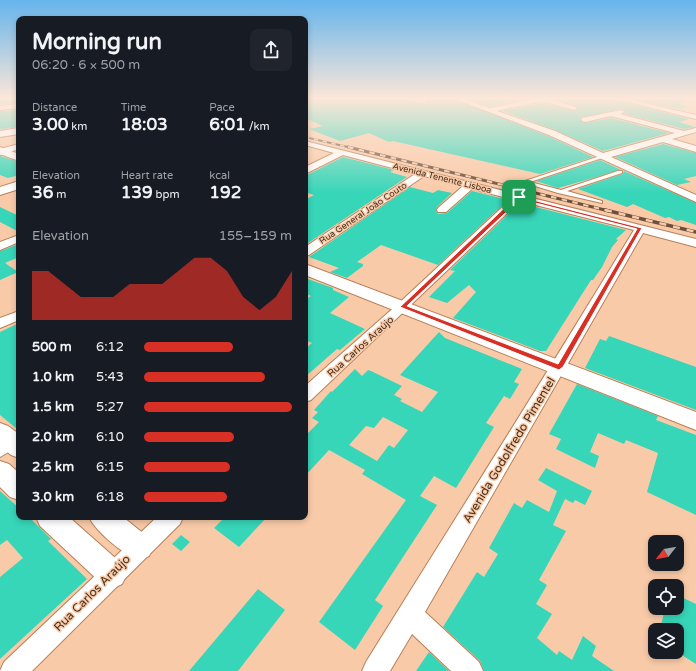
<!DOCTYPE html>
<html lang="en">
<head>
<meta charset="utf-8">
<style>
  :root { --surface:#171b24; --page:#20242c; --text:#f1f3f6; --muted:#9ea1a6; --accent:#d93025 }
  body { margin:0; font-family:"Varela Round",sans-serif; background:var(--page); color:var(--text); height:100vh; display:flex; flex-direction:column; font-size:15px; white-space:nowrap }
  * { box-sizing:border-box; margin:0 }
  p { font-size:13px; color:var(--muted) }
  .icon { flex:none; width:22px; height:22px; fill:none; stroke:currentColor; stroke-width:2; stroke-linecap:round; stroke-linejoin:round }
  .map { position:relative; flex:1; overflow:hidden }
  .drawer { position:absolute; left:16px; top:16px; width:292px; height:504px; display:flex; flex-direction:column; background:var(--surface); border-radius:8px; box-shadow:0 2px 6px #0003 }
  .drawer>* { flex:none }
  .needle { width:26px; rotate:239deg }
  .tools { position:absolute; left:648px; top:535px; display:grid; gap:8px }
  .tools a { display:grid; place-items:center; width:36px; height:36px; border-radius:8px; background:var(--surface); box-shadow:0 2px 6px #0003; font-size:20px }
  .pin { position:absolute; display:grid; place-items:center; width:34px; height:34px; color:#fff; margin:-17px; border-radius:8px; box-shadow:0 2px 6px #0006 }
  .round { display:grid; place-items:center; flex:none; width:42px; height:42px; border-radius:8px; background:var(--page) }
  .head { display:flex; align-items:center; justify-content:space-between; height:68px; padding:0 16px }
  h1 { font-size:22px; font-weight:700; line-height:30px }
  .stats { display:grid; grid-template-columns:repeat(3,1fr); gap:6px; height:68px; padding:4px 16px }
  .stats div { display:grid; align-content:center }
  .stats b { font-size:17px; font-weight:700 }
  .stats small { font-size:11px; font-weight:400 }
  .stats p { font-size:11px }
  .chart { height:112px; padding:8px 16px }
  .chart p { display:flex; justify-content:space-between }
  .chart svg { width:100%; height:72px; margin-top:4px; fill:var(--accent); opacity:.7 }
  ul { padding:0 16px; list-style:none; font-size:13px }
  li { display:grid; grid-template-columns:64px 48px 1fr; align-items:center; height:30px }
  li i { height:10px; border-radius:5px; background:var(--accent) }
  .map>svg:first-child { display:block }
  .building { fill:#37d6b9; fill-rule:evenodd }
  .lines { fill:none; stroke-linecap:round; stroke-linejoin:round }
  .service-casing { stroke:#b78058; stroke-width:2 }
  .minor-casing { stroke:#b78058; stroke-width:2 }
  .tertiary-casing { stroke:#b78058; stroke-width:2 }
  .primary-casing { stroke:#b78058; stroke-width:2 }
  .service { fill:#fff; fill-rule:evenodd }
  .minor { fill:#fff; fill-rule:evenodd }
  .tertiary { fill:#fff; fill-rule:evenodd }
  .primary { fill:#fff; fill-rule:evenodd }
  .rail-far2-casing { stroke:#6c503c; stroke-width:2 }
  .rail-far1-casing { stroke:#6c503c; stroke-width:3 }
  .rail-casing { stroke:#6c503c; stroke-width:3.5 }
  .rail-far2 { stroke:#f9caa8; stroke-width:1.5; stroke-dasharray:4.5; stroke-linecap:butt }
  .rail-far1 { stroke:#f9caa8; stroke-width:2; stroke-dasharray:5.5; stroke-linecap:butt }
  .rail { stroke:#f9caa8; stroke-width:2.5; stroke-dasharray:7; stroke-linecap:butt }
  .route { fill:#d93025; stroke:#fff; fill-rule:evenodd }
  .labels { text-anchor:middle; stroke-width:3; stroke-linejoin:round; paint-order:stroke }
  .far-street-label { font-size:9px; fill:#47301f; stroke:#f9caa8 }
  .street-label { font-size:10px; fill:#47301f; stroke:#f9caa8 }
  .near-street-label { font-size:12px; fill:#47301f; stroke:#f9caa8 }
</style>
</head>
<body>
<div class="map">
<svg width="696" height="671" viewBox="0 0 696 671">
  <rect width="100%" height="100%" fill="#f9caa8"/>
  <path class="building" d="M0 99H19V103L0 104Z
    M305 99H409L425 104 426 99H454L548 136 593 157 540 174 393 141 389 142 369 133 340 141 309 129 323 126 305 118Z
    M467 99H529L490 106Z
    M552 99H616L617 100 689 119 679 122 695 127 684 129 625 114 626 112 621 109 582 117 580 120 584 123 611 118 669 133 603 151 555 130 503 111 542 103 574 111 578 108 576 106Z
    M632 99H685L687 102 679 104 688 106 681 109 695 112Z
    M19 110V127L0 129V111Z
    M663 144 696 153V176L684 179 691 182 677 185 615 157Z
    M0 156 19 162V175L8 178 0 175Z
    M343 157 394 170 390 172 407 177 305 245V200L314 195 305 192V176Z
    M600 160 621 170 558 188 536 181Z
    M624 171 696 203V225L681 220 677 221 669 217 665 218 633 204 627 207 578 189 622 174Z
    M410 187 433 193 438 190 452 193 437 207 436 211 438 214 447 213 472 191 508 200 438 265 381 245 357 262 363 264V266L347 278 330 272 339 268 309 257Z
    M520 203 626 230 616 239 618 240 612 247 602 267 593 280H591L546 351H540L453 318 476 292 469 285 447 303 429 297 455 271 450 270Z
    M0 207 19 216V232L0 222Z
    M19 244V257L5 263 18 272 0 280V251Z
    M305 278 333 288V290L349 297 330 313 365 329 340 350 337 349 305 377V349L312 343 305 340V300L311 296 305 293Z
    M19 323V429H17L0 415V332Z
    M439 332 445 338 522 369 514 382 519 384 510 399 504 396 486 423 494 427 456 488 434 476 420 496 437 505 375 600 383 606 355 650 319 622 406 500 362 474 365 470 329 450 305 476V436L319 422 312 418 318 412 314 410 331 391 332 392 355 369 362 376 368 370 371 371 402 386 394 395 402 399 400 401 422 412 438 392 400 375ZM383 417 408 430 394 448 389 445 377 461 349 445 366 426 374 428Z
    M609 336 696 367V410L585 368 600 339 606 341Z
    M577 384 658 416 656 420 696 435V515L647 492 658 453 626 440 624 444 598 433 590 452 599 456 595 468 556 449 561 439 549 434Z
    M546 468 592 491 585 505 575 500 573 503 565 499 553 525 566 531 539 580 547 585 536 604 552 614 537 638 557 655 559 651 572 660 583 636 596 646 592 656 614 671H484L480 661 443 627 477 572 484 577 498 554 489 548 514 503 522 508 527 500 549 512 557 491 538 480Z
    M0 491 19 508V517H29L51 539 48 541 87 579 0 659V577L23 558 7 540 0 545Z
    M225 517H267L239 547 214 528Z
    M181 535 190 542 181 551 172 544Z
    M258 589 285 610 238 671H189Z
    M677 595 696 604V664L677 652V630H660L665 608H677Z
    M429 652 449 671H416Z"/>
  <g class="lines">
    <g class="service-casing">
      <path id="service" d="M603 155H605V157L530 182 561 190 618 171H622V173L567 191 602 201V203L558 193 522 182Z"/>
    </g>
    <g class="minor-casing">
      <path id="minor" d="M455 99H463L490 108 535 99H548L576 107 577 108 574 110 542 101 497 111 555 131 603 153 675 133 611 116 585 122 581 120 582 118 621 110 625 112 620 114 684 131 696 128V132L672 139 696 146V152L663 142 611 157 696 195V202L549 135Z
        M617 99H627L696 115V119Z
        M686 99H696V102L687 100Z
        M19 104V108L0 110V106Z
        M305 141 696 239V247L643 233 425 612 479 662 483 671H451L412 634 390 671H362L366 662C455 519 546 375 634 230L520 201 311 400 305 402V386L398 304 511 199 472 189 446 212H438L437 210 438 208 463 186 424 176 309 255 305 256V247L415 174 343 155 305 174V167L334 153 305 145Z
        M19 144V149L0 155V149Z
        M19 235V242L0 250V242Z
        M19 311V320L0 328V318Z
        M19 430V446L0 457V440Z
        M157 517H183L180 524 32 671H0L4 662Z"/>
    </g>
    <g class="tertiary-casing">
      <path id="tertiary" d="M0 147 19 154V161L0 154Z
        M19 181V189L0 195V187Z
        M305 264 696 412V430L305 275Z
        M0 423 8 426 19 434V458L11 455 0 446Z
        M0 461 9 464 19 473V500L10 497 0 487Z
        M36 517H69L122 564 127 574 122 584 112 589 102 584 40 526Z
        M89 517H123L149 538 153 547 149 556 139 560C123 554 97 533 89 517Z"/>
    </g>
    <g class="primary-casing">
      <path id="primary" d="M19 128V134L0 137V131Z"/>
    </g>
    <use href="#service" class="service"/>
    <use href="#minor" class="minor"/>
    <use href="#tertiary" class="tertiary"/>
    <use href="#primary" class="primary"/>
    <g class="rail-far2-casing">
      <path id="rail-far2" d="M305 137 352 148"/>
    </g>
    <g class="rail-far1-casing">
      <path id="rail-far1" d="M348 147 609 211"/>
    </g>
    <g class="rail-casing">
      <path id="rail" d="M605 210 696 232"/>
    </g>
    <use href="#rail-far2" class="rail-far2"/>
    <use href="#rail-far1" class="rail-far1"/>
    <use href="#rail" class="rail"/>
  </g>
  <linearGradient id="sky" x2="0" y2="1"><stop stop-color="#65b4ec"/><stop offset="0.51" stop-color="#fce7d8"/><stop offset="1" stop-color="#fce7d8" stop-opacity="0"/></linearGradient>
  <rect width="696" height="193" fill="url(#sky)"/>
  <path class="route" d="M517 196 642 228 563 367 559 370 400 307ZM520 199 637 229 558 364 407 306Z"/>
  <g class="labels">
    <g class="far-street-label">
      <text transform="translate(442 178) rotate(14)" y="3">Avenida Tenente Lisboa</text>
      <text transform="translate(363 213) rotate(-34)" y="3">Rua General João Couto</text>
    </g>
    <g class="street-label">
      <text transform="translate(360 346) rotate(-42)" y="4">Rua Carlos Araújo</text>
    </g>
    <g class="near-street-label">
      <text transform="translate(509 450) rotate(-59)" y="4">Avenida Godolfredo Pimentel</text>
      <text transform="translate(92 593) rotate(-45)" y="4">Rua Carlos Araújo</text>
    </g>
  </g>
</svg>
<div class="tools">
<a><svg class="needle" viewBox="-14 -14 28 28"><path d="M0-13l5 13h-10z" fill="#e53935"/><path d="M0 13l5-13h-10z" fill="#9ea1a6"/></svg></a>
<a><svg class="icon" aria-label="locate" viewBox="0 0 24 24"><circle cx="12" cy="12" r="6"/><path d="M12 2v4M12 18v4M2 12h4M18 12h4"/></svg></a>
<a><svg class="icon" aria-label="layers" viewBox="0 0 24 24"><path d="M12 4l9 5-9 5-9-5zM3 14l9 5 9-5"/></svg></a>
</div>
<div class="pin" style="left:519px;top:197px;background:#1e9e55"><svg class="icon" aria-label="arrive" viewBox="0 0 24 24"><path d="M6 21V4h12l-3 4 3 4H6"/></svg></div>
<section class="drawer">
<div class="head"><div><h1>Morning run</h1><p>06:20 · 6 × 500 m</p></div><a class="round"><svg class="icon" aria-label="share" viewBox="0 0 24 24"><path d="M12 15V3M7 8l5-5 5 5M5 13v7h14v-7"/></svg></a></div>
<div class="stats">
<div><p>Distance</p><b>3.00<small> km</small></b></div>
<div><p>Time</p><b>18:03</b></div>
<div><p>Pace</p><b>6:01<small> /km</small></b></div>
</div>
<div class="stats">
<div><p>Elevation</p><b>36<small> m</small></b></div>
<div><p>Heart rate</p><b>139<small> bpm</small></b></div>
<div><p>kcal</p><b>192</b></div>
</div>
<div class="chart"><p><span>Elevation</span>155–159 m</p>
<svg viewBox="0 0 160 44" preserveAspectRatio="none"><path d="M0 44V14L10 14L20 22L30 30L40 30L50 30L60 22L70 22L80 22L90 14L100 6L110 6L120 14L130 30L140 38L150 30L160 14V44z"/></svg>
</div>
<ul>
<li><b>500 m</b>6:12<i style="width:60%"></i></li>
<li><b>1.0 km</b>5:43<i style="width:82%"></i></li>
<li><b>1.5 km</b>5:27<i style="width:100%"></i></li>
<li><b>2.0 km</b>6:10<i style="width:61%"></i></li>
<li><b>2.5 km</b>6:15<i style="width:58%"></i></li>
<li><b>3.0 km</b>6:18<i style="width:56%"></i></li>
</ul>
</section>
</div>
</body>
</html>
